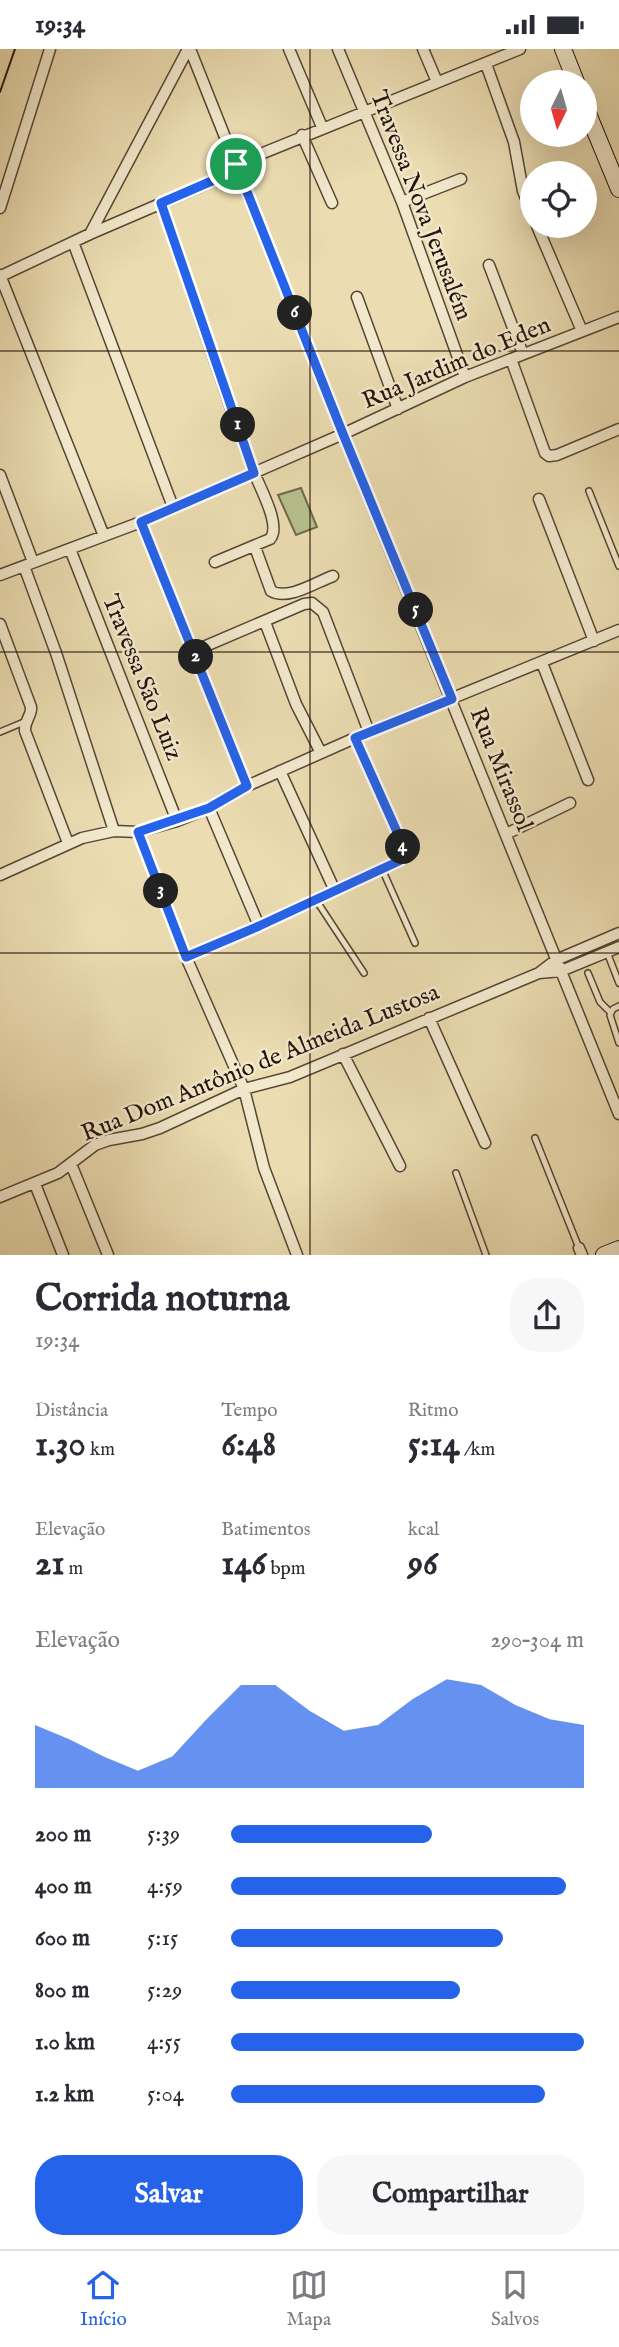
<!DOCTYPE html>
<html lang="pt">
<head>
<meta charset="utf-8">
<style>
  :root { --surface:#fff; --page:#f7f7f7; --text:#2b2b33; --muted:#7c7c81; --line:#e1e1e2; --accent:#2563eb }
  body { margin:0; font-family:"IM FELL English",serif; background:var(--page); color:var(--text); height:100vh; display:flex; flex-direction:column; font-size:26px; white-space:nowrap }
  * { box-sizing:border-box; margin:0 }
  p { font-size:23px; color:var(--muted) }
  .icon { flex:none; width:38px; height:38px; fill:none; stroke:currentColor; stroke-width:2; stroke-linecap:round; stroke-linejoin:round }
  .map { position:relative; height:1206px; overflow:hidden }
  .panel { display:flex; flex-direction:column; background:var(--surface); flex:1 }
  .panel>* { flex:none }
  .needle { width:46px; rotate:185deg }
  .controls { position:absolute; left:520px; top:21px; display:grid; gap:14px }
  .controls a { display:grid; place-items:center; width:77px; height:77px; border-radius:50%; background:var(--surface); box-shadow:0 7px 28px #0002; font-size:35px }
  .pin { position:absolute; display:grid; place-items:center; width:60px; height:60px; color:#fff; margin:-30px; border:4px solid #fff; border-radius:50%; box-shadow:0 2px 7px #0007 }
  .km { position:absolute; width:35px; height:35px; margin:-18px; border-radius:50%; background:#222; color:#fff; font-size:19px; line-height:35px; text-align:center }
  .round { display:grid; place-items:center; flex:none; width:74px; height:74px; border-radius:28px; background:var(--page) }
  .summary { display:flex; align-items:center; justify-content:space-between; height:119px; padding:0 35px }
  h1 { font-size:38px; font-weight:800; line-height:52px }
  .metrics { display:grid; grid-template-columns:repeat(3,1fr); gap:10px; height:119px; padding:7px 35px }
  .metrics div { display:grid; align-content:center }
  .metrics b { font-size:35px; font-weight:800 }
  .metrics small { font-size:19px; font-weight:400 }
  .metrics p { font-size:19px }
  .chart { height:196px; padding:14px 35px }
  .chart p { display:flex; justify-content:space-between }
  .chart svg { width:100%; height:126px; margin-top:7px; fill:var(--accent); opacity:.7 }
  .cta { display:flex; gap:14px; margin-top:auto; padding:14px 35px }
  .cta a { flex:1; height:80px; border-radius:28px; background:var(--accent); color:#fff; font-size:28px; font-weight:800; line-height:80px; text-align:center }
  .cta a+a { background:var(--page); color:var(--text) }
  ul { padding:0 35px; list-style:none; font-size:23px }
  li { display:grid; grid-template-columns:112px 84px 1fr; align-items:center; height:52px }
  li i { height:18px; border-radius:9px; background:var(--accent) }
  .status { display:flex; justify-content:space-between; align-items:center; height:49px; padding:0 35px; background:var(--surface); direction:ltr }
  .status svg { height:19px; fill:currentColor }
  .tabs { display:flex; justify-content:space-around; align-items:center; height:98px; border-top:2px solid var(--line); background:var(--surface); font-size:19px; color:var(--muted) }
  .tabs a { display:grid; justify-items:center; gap:4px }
  .tabs .active { color:var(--accent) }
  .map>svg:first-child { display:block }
  .green { fill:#b6c08d; stroke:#6e6a4c; stroke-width:2 }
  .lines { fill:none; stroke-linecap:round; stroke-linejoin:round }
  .lane-casing { stroke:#574635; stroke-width:8 }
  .street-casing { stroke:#574635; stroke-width:13 }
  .secondary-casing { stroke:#26140c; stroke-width:18 }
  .lane { stroke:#f2e8cc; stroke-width:5 }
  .street { stroke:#f2e8cc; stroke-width:10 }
  .secondary { stroke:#f2e8cc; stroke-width:16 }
  .tram { stroke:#26140c; stroke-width:2 }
  .route-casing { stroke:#fff; stroke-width:14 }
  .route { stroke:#2563eb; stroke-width:9 }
  .grid { fill:none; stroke:#26140c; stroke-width:2; stroke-opacity:0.55 }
  .labels { text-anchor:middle; stroke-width:5; stroke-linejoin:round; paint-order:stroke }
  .street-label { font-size:24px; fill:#26140c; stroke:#f2e8cc }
</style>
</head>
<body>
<div class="status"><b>19:34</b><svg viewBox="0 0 49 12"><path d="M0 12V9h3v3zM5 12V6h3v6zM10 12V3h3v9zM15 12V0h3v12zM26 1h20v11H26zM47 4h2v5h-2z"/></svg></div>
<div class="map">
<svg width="619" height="1206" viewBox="0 0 619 1206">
  <rect width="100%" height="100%" fill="#ebdcb1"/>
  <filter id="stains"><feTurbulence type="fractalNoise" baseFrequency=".00286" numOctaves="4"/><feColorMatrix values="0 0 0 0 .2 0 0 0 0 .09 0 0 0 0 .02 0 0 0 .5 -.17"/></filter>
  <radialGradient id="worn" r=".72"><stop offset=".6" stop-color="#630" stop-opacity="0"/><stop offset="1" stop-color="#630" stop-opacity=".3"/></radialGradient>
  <path class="green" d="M301 439 317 478 296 486 278 446Z"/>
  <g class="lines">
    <g class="lane-casing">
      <path id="lane" d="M589 442 619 517
        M0 683 24 673
        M382 820 415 894
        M316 851 364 924
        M607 903 619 934
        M588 924 600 953 610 963
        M619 957 613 960 610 966 619 994
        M535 1089 579 1199
        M456 1124 486 1206"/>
    </g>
    <g class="street-casing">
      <path id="street" d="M190 0 343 385 619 1065
        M289 0 322 78
        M338 0 402 153 465 328
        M423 0 437 33
        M486 15 514 93 523 142 532 164
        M302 86 332 154
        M402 153 461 130
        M161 154C192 243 221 333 253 421 259 437 282 477 270 490L215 513
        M0 159 50 0
        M537 177 582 282
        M90 185 188 0
        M73 193 173 458
        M489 216 523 305
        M0 226 104 487
        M1 227 90 185 211 133 236 115 520 0
        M357 248 398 360
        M511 310 545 404 549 407 557 406 619 380
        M0 426 33 513
        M539 450 594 592
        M141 473 247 737
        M255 498 271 542C288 552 316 533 333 527
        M70 500 177 772
        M24 517 56 604 114 782
        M0 526 141 473 343 385 465 328 619 268
        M265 573 296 655 321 704
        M0 575 31 658C32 667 24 672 25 682L68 794
        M194 602 304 555 312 554 323 563 369 683
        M542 614 588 731
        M280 722 335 842
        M209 759 259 877
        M138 783 186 908 244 1040 264 1119 297 1206
        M506 785 570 754
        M0 826 82 789 114 782 138 783 177 772 209 759 247 737 355 689 619 581
        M186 908 259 877 399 812 403 806 402 794 355 689
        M539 924 561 922 619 898
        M429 969 485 1094
        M343 1005 400 1117
        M71 1115 108 1206
        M35 1135 63 1206
        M0 1148 58 1124 95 1096 109 1091 142 1085 160 1079 244 1040 290 1028 539 924 556 911 619 884
        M579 1199 582 1206"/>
    </g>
    <g class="secondary-casing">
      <path id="secondary" d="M563 0 576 33
        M584 55 619 140
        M604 1206 619 1200"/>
    </g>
    <use href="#lane" class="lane"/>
    <use href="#street" class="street"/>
    <use href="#secondary" class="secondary"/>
    <path class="tram" d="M0 43 15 0"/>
  </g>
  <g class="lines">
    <g class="route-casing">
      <path id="route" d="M236 115 343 385 452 650 355 689 402 794 403 806 399 812 259 877 186 908 138 783 209 759 247 737 141 473 254 424 161 154 221 128Z"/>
    </g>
    <use href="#route" class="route"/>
  </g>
  <path class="grid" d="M310 0V1206M0 302H619M0 603H619M0 904H619"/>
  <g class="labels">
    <g class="street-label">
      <text transform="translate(422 156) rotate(69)" y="8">Travessa Nova Jerusalém</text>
      <text transform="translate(456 313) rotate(-23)" y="8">Rua Jardim do Eden</text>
      <text transform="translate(143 628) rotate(68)" y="8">Travessa São Luiz</text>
      <text transform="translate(502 720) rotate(68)" y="8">Rua Mirassol</text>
      <text transform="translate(260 1013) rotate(-22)" y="8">Rua Dom Antônio de Almeida Lustosa</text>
    </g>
  </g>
  <rect width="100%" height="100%" filter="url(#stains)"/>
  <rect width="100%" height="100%" fill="url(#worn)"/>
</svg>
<div class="controls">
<a><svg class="needle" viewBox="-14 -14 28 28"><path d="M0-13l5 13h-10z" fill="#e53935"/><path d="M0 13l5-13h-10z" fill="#7c7c81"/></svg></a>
<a><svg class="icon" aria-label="locate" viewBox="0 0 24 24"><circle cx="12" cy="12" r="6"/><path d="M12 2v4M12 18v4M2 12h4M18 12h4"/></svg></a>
</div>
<div class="pin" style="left:236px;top:115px;background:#1e9e55"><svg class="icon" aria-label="arrive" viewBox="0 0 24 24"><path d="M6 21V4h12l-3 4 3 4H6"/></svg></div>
<b class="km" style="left:238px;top:376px">1</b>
<b class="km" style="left:196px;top:608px">2</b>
<b class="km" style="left:161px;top:842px">3</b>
<b class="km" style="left:403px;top:798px">4</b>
<b class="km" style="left:416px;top:561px">5</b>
<b class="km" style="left:295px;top:264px">6</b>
</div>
<section class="panel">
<div class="summary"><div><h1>Corrida noturna</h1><p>19:34</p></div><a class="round"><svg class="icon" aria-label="share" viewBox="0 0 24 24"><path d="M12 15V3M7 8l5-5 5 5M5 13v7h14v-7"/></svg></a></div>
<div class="metrics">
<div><p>Distância</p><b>1.30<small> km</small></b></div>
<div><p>Tempo</p><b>6:48</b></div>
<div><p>Ritmo</p><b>5:14<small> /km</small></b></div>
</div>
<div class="metrics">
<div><p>Elevação</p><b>21<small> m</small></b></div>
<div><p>Batimentos</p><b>146<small> bpm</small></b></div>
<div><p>kcal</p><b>96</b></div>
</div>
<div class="chart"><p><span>Elevação</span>290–304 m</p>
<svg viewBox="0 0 160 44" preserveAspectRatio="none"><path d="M0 44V22L10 27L20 33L30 38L40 33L50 20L60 8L70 8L80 17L90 24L100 22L110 13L120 6L130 8L140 15L150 20L160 22V44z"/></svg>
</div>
<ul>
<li><b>200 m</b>5:39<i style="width:57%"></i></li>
<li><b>400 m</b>4:59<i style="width:95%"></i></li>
<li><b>600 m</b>5:15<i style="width:77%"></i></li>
<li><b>800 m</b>5:29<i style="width:65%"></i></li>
<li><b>1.0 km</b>4:55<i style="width:100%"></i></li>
<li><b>1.2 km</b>5:04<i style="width:89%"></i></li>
</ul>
<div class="cta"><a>Salvar</a><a>Compartilhar</a></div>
</section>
<nav class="tabs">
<a class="active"><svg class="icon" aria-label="home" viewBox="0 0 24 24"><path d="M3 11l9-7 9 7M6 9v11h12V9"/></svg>Início</a>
<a><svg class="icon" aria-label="map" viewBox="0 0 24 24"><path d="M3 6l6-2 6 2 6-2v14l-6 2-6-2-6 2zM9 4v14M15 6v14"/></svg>Mapa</a>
<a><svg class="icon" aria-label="saved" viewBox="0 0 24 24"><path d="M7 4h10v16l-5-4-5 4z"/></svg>Salvos</a>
</nav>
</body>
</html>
